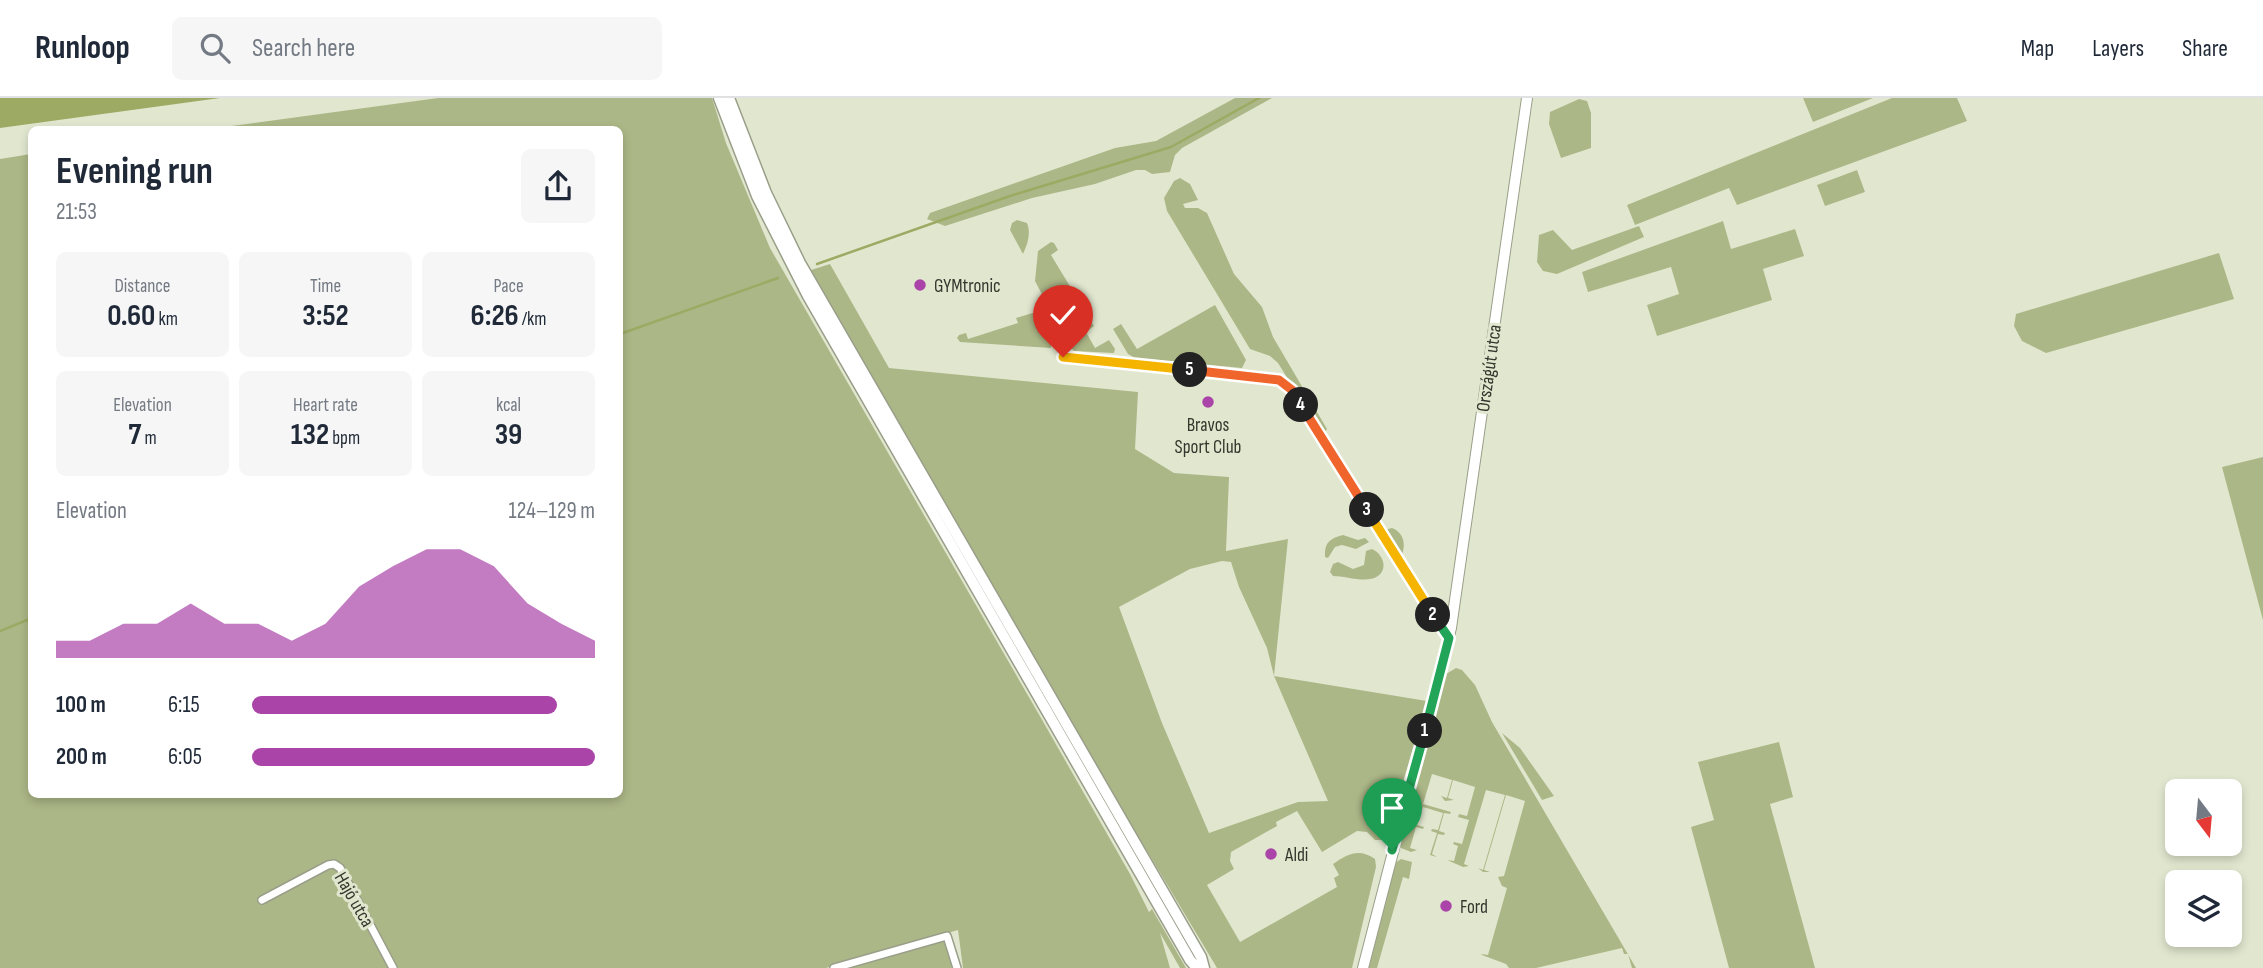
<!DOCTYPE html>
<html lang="en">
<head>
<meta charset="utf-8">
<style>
  :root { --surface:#fff; --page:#f6f6f7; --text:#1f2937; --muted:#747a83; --line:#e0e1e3; --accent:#aa44a8 }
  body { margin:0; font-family:"Sofia Sans Condensed",sans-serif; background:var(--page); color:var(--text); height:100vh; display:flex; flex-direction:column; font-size:26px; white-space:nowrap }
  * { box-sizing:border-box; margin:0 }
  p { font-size:23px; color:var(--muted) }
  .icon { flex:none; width:38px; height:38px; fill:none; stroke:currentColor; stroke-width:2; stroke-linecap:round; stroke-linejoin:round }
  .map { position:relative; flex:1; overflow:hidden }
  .details { position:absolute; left:28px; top:28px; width:595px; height:672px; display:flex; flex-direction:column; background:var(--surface); border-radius:10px; box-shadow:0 4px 10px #0003 }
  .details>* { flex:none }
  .needle { width:46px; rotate:164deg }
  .controls { position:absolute; left:2165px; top:681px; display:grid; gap:14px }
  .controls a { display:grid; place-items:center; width:77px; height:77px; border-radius:10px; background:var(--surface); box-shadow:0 4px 10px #0003; font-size:35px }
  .pin { position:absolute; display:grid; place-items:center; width:60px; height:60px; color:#fff; margin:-72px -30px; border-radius:50% 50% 50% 0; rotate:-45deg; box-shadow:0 0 7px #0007 }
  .pin .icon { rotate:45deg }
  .km { position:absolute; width:35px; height:35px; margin:-18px; border-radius:50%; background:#222; color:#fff; font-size:19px; line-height:35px; text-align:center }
  .round { display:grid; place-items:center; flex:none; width:74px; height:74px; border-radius:10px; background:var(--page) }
  .head { display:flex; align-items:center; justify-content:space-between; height:119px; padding:0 28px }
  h1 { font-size:38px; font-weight:700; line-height:52px }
  .figures { display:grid; grid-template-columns:repeat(3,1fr); gap:10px; height:119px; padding:7px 28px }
  .figures div { display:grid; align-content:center; border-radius:10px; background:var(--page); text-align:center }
  .figures b { font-size:30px; font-weight:700 }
  .figures small { font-size:19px; font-weight:400 }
  .figures p { font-size:19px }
  .chart { height:196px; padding:14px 28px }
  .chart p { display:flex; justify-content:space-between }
  .chart svg { width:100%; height:126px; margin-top:7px; fill:var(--accent); opacity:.7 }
  ul { padding:0 28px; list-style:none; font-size:23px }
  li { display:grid; grid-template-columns:112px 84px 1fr; align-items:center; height:52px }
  li i { height:18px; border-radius:9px; background:var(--accent) }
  header { display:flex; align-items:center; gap:42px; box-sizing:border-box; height:98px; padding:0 35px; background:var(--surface); border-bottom:2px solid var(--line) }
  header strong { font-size:33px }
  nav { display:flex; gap:38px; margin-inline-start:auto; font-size:24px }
  .search { width:490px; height:63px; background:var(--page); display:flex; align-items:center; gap:18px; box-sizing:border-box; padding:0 24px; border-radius:10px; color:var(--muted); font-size:26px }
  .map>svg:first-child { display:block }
  .green { fill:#acb787; fill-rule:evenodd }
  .water { fill:#9caa63 }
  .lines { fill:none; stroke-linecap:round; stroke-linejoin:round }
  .stream { stroke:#9caa63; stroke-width:2.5 }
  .street-casing { stroke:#999e89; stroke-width:10 }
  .secondary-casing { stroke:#999e89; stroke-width:12 }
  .primary-casing { stroke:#999e89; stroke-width:13 }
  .street { stroke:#fff; stroke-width:7 }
  .secondary { stroke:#fff; stroke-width:10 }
  .primary { stroke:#fff; stroke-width:10 }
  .split-1-casing { stroke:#fff; stroke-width:14 }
  .split-2-casing { stroke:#fff; stroke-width:14 }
  .split-3-casing { stroke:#fff; stroke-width:14 }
  .split-4-casing { stroke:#fff; stroke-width:14 }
  .split-5-casing { stroke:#fff; stroke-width:14 }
  .split-6-casing { stroke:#fff; stroke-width:14 }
  .split-1 { stroke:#22a559; stroke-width:9 }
  .split-2 { stroke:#22a559; stroke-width:9 }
  .split-3 { stroke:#f5b400; stroke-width:9 }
  .split-4 { stroke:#f0652b; stroke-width:9 }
  .split-5 { stroke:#f0652b; stroke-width:9 }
  .split-6 { stroke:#f5b400; stroke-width:9 }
  .poi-dot { fill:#aa44a8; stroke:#e1e7cf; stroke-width:2.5 }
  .labels { text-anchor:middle; stroke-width:6; stroke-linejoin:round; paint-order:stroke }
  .poi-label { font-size:19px; fill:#34362d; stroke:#e1e7cf; text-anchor:start }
  .street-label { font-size:19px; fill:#34362d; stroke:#e1e7cf }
</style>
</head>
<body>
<header>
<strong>Runloop</strong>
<div class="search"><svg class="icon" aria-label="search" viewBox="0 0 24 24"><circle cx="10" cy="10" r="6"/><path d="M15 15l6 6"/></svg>Search here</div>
<nav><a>Map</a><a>Layers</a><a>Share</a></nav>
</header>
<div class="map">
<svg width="2263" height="870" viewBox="0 0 2263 870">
  <rect width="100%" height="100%" fill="#e1e7cf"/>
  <path class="green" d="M438 0H712L726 45 770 150 1041 620 1130 776 1149 814 1152 811 1186 870H1180L1160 835 1170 870H963L958 832 826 870H0V61L31 56 32 696H620V32L209 31Z
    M1235 0H1272L1182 50 1175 57 1170 74 1152 76 1145 72H1136L1095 86 1032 100 945 128 927 121 930 115 1115 50 1156 43Z
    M1803 0H1873L1813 24Z
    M1892 0H1957L1967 23 1737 107 1729 90 1635 127 1627 107Z
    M1579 1 1587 3 1591 15V50L1561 60 1549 26 1550 14Z
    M1857 72 1865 94 1825 108 1817 87Z
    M1180 80 1190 86 1198 102 1183 106 1185 110H1198L1207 115 1234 176 1262 209 1273 239 1327 331 1325 334H1321L1278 265 1270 258 1250 251 1167 113 1164 100 1174 83Z
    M1017 122 1027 125C1031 135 1028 145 1023 156L1010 132 1012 125Z
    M1723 123 1731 151 1795 131 1804 158 1763 171 1772 202 1657 238 1647 207 1679 196 1671 169 1588 194 1582 174Z
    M1639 128 1644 139 1557 176 1543 173 1537 164 1539 137 1553 132 1572 152Z
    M1051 144 1054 145 1058 152 1051 157 1094 228 1086 234 1095 250 1109 242 1115 251 1114 255 1074 253 1070 249 1035 183 1038 153Z
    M2219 155 2234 201 2046 255 2022 243 2014 228 2016 216Z
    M830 166 889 270 1138 294 1135 351 1174 375 1229 379 1226 453 1288 441 1274 578 1427 603 1387 738 1382 742H1375L1367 734 1357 733 1322 754 1297 713 1276 724 1277 728 1231 754 1230 763 1234 771 1207 787 1240 844 1337 789 1334 780 1339 777 1333 766C1348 756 1359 750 1375 761L1376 769 1352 870H1217L1104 681 811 172ZM1222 463 1231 464 1239 489 1267 550 1274 578 1328 703 1298 704 1209 735 1162 625 1119 509 1190 471Z
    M1215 207 1246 262 1242 270 1135 260 1128 256 1113 231 1121 226 1137 251Z
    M1036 214 1052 240 1051 250 960 244 957 240 959 237 966 235 968 241 1018 225 1016 220Z
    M2263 359V522L2222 369Z
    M1392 430C1405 435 1406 448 1401 459L1386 435 1388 431Z
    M1343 437 1358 442 1365 440 1369 444 1356 451 1342 447 1335 449 1328 460 1325 459C1324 445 1330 440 1343 437Z
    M1372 451C1382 455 1389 470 1378 478 1367 486 1346 478 1333 478L1330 474 1333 466 1338 464 1353 471 1364 467 1366 453Z
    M1456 570 1462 572 1475 587 1492 624 1636 870H1632L1628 856H1624L1622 850 1536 870H1509L1506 866 1482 857 1481 856 1488 857 1507 790 1502 788 1498 779 1504 778 1525 703 1506 697 1484 772 1490 774H1483L1478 770 1483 772 1505 697 1486 692 1464 766 1469 768 1463 769 1447 762 1454 763 1458 748 1453 746 1454 744 1462 746 1469 722 1458 719 1459 716 1467 718 1475 689 1453 682 1448 700 1454 702 1445 703 1441 698 1447 700 1452 682 1432 676 1423 706 1451 714 1450 716 1444 715 1439 733 1445 735 1444 737 1438 736 1432 756 1437 759 1430 757 1437 735 1431 733 1432 731 1438 732 1443 715 1423 709 1417 727 1424 729 1423 731 1416 729 1410 750 1417 752 1411 754 1401 750 1400 745 1442 585 1446 576Z
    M1502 635 1520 650 1554 698 1542 702Z
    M1779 644 1793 699 1770 706 1815 870H1729L1691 729 1714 722 1698 664Z
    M1401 761 1412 764 1409 781 1403 779 1377 870H1368L1395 765Z
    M944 842 952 870H850Z"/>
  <path class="water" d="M0 0H220L0 30Z"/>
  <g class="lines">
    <path class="stream" d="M817 166 1010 98 1171 49 1259 0
      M620 236 778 180
      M0 533 32 520"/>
    <g class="street-casing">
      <path id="street" d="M1063 259 1268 280 1286 286 1449 540
        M262 802 328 767 334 766 340 770 393 870
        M834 870 947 838 957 870"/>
    </g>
    <g class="secondary-casing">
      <path id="secondary" d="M1363 870 1451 530 1527 0"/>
    </g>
    <g class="primary-casing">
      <path id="primary" d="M719 0 757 98 808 198 1190 862 1197 870
        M729 0 766 95 800 165 1201 859 1204 870"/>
    </g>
    <use href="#street" class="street"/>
    <use href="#secondary" class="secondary"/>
    <use href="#primary" class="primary"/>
  </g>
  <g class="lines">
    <g class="split-1-casing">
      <path id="split-1" d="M1392 752 1425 633"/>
    </g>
    <g class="split-2-casing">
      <path id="split-2" d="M1425 633 1449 540 1433 517"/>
    </g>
    <g class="split-3-casing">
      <path id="split-3" d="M1367 412 1433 517"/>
    </g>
    <g class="split-4-casing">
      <path id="split-4" d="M1301 307 1367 412"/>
    </g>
    <g class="split-5-casing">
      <path id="split-5" d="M1190 272 1279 282 1292 292 1301 307"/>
    </g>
    <g class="split-6-casing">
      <path id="split-6" d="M1063 259 1190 272"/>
    </g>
    <use href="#split-1" class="split-1"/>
    <use href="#split-2" class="split-2"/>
    <use href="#split-3" class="split-3"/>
    <use href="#split-4" class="split-4"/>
    <use href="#split-5" class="split-5"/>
    <use href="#split-6" class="split-6"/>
  </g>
  <g class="poi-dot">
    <circle cx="920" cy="187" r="7"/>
    <circle cx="1208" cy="304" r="7"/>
    <circle cx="1271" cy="756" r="7"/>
    <circle cx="1446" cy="808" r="7"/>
  </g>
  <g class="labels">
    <g class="poi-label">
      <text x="934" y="194">GYMtronic</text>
      <text x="1208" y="333" text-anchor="middle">Bravos<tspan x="1208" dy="22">Sport Club</tspan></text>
      <text x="1285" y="763">Aldi</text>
      <text x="1460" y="815">Ford</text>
    </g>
    <g class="street-label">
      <text transform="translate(1488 270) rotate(-82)" y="7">Országút utca</text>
      <text transform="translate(355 801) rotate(60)" y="7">Hajó utca</text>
    </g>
  </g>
</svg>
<div class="controls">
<a><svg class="needle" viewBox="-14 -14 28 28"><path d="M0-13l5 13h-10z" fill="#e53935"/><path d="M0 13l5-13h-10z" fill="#747a83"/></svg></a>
<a><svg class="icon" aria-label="layers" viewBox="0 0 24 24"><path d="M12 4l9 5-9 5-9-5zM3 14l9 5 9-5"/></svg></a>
</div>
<div class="pin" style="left:1392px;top:752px;background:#1e9e55"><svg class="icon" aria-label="arrive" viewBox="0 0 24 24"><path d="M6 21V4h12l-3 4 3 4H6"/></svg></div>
<div class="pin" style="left:1063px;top:259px;background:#d93025"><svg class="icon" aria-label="check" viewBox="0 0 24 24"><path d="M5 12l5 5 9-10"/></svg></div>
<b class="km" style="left:1425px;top:633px">1</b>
<b class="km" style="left:1433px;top:517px">2</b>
<b class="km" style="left:1367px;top:412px">3</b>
<b class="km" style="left:1301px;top:307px">4</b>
<b class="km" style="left:1190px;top:272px">5</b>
<section class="details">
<div class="head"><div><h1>Evening run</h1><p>21:53</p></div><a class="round"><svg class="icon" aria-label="share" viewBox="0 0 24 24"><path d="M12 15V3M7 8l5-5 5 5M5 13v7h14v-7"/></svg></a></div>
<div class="figures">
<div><p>Distance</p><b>0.60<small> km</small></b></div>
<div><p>Time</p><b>3:52</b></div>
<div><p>Pace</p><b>6:26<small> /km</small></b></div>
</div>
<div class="figures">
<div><p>Elevation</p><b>7<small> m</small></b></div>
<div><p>Heart rate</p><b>132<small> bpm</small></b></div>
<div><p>kcal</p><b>39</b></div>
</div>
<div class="chart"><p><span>Elevation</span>124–129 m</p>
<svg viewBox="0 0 160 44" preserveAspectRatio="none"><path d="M0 44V38L10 38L20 32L30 32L40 25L50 32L60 32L70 38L80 32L90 19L100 12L110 6L120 6L130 12L140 25L150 32L160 38V44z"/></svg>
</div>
<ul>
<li><b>100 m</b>6:15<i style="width:89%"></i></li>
<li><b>200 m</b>6:05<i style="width:100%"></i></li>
</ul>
</section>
</div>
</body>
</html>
